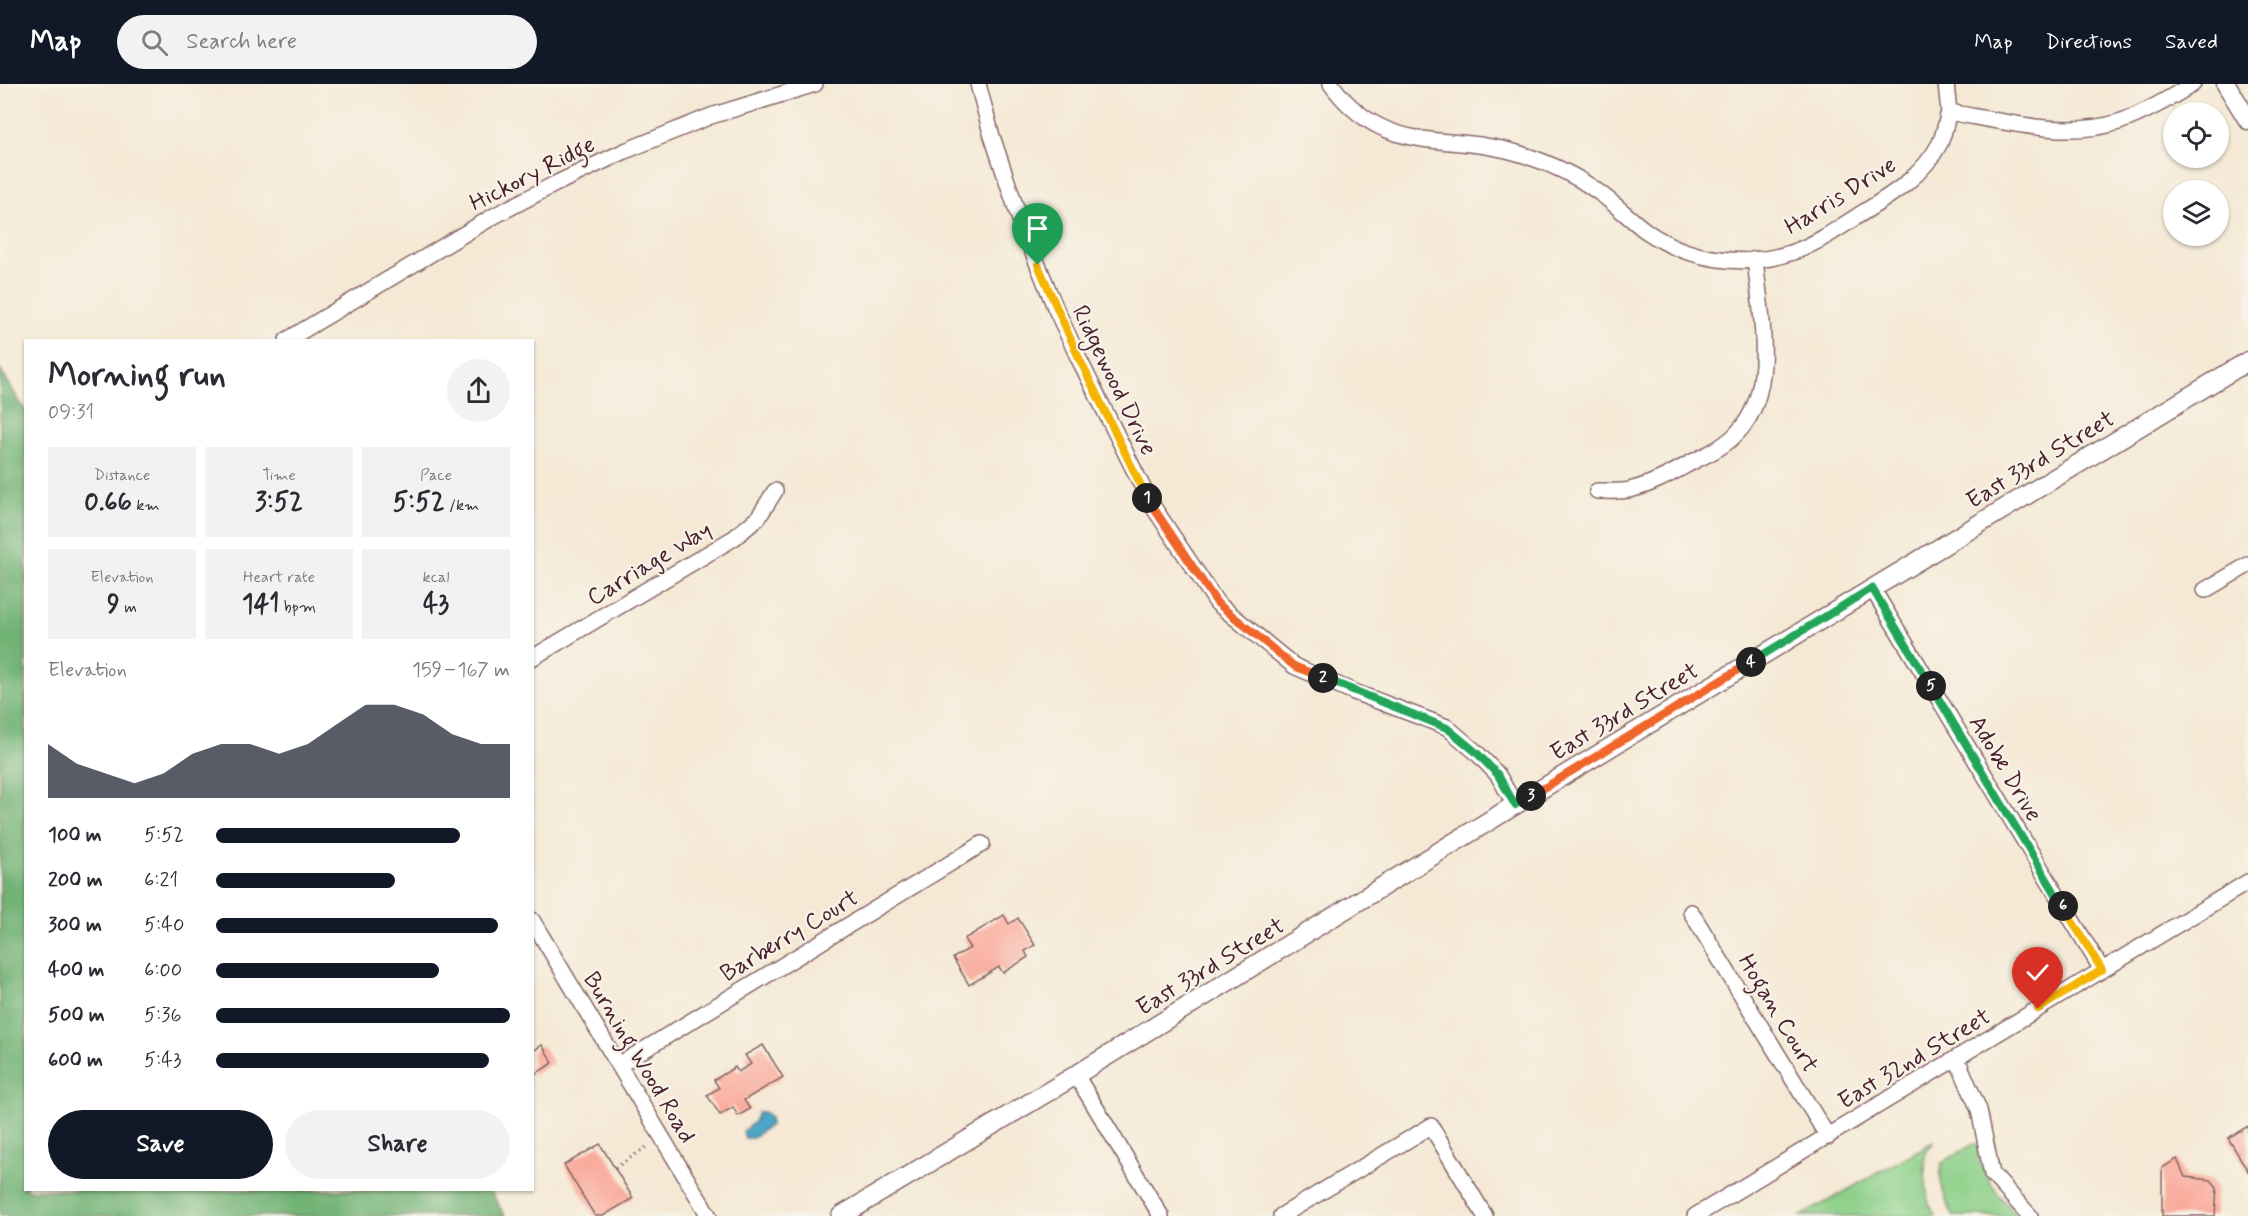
<!DOCTYPE html>
<html lang="en">
<head>
<meta charset="utf-8">
<style>
  :root { --surface:#fff; --page:#f2f2f3; --text:#2b2b33; --muted:#7c7c81; --accent:#111827 }
  body { margin:0; font-family:Mynerve,sans-serif; background:var(--page); color:var(--text); height:100vh; display:flex; flex-direction:column; font-size:22px; white-space:nowrap }
  * { box-sizing:border-box; margin:0 }
  p { font-size:20px; color:var(--muted) }
  .icon { flex:none; width:33px; height:33px; fill:none; stroke:currentColor; stroke-width:2; stroke-linecap:round; stroke-linejoin:round }
  .map { position:relative; flex:1; overflow:hidden }
  .sheet { position:absolute; left:24px; top:255px; width:510px; height:852px; display:flex; flex-direction:column; background:var(--surface); border-radius:0px; box-shadow:0 2px 4px #0004 }
  .sheet>* { flex:none }
  .controls { position:absolute; left:2163px; top:18px; display:grid; gap:12px }
  .controls a { display:grid; place-items:center; width:66px; height:66px; border-radius:50%; background:var(--surface); box-shadow:0 2px 4px #0004; font-size:30px }
  .pin { position:absolute; display:grid; place-items:center; width:51px; height:51px; color:#fff; margin:-62px -26px; border-radius:50% 50% 50% 0; rotate:-45deg; box-shadow:0 0 6px #0007 }
  .pin .icon { rotate:45deg }
  .km { position:absolute; width:30px; height:30px; margin:-15px; border-radius:50%; background:#222; color:#fff; font-size:16px; line-height:30px; text-align:center }
  .round { display:grid; place-items:center; flex:none; width:63px; height:63px; border-radius:32px; background:var(--page) }
  .headline { display:flex; align-items:center; justify-content:space-between; height:102px; padding:0 24px }
  h1 { font-size:33px; font-weight:700; line-height:45px }
  .figures { display:grid; grid-template-columns:repeat(3,1fr); gap:9px; height:102px; padding:6px 24px }
  .figures div { display:grid; align-content:center; border-radius:0px; background:var(--page); text-align:center }
  .figures b { font-size:26px; font-weight:700 }
  .figures small { font-size:16px; font-weight:400 }
  .figures p { font-size:16px }
  .chart { height:168px; padding:12px 24px }
  .chart p { display:flex; justify-content:space-between }
  .chart svg { width:100%; height:108px; margin-top:6px; fill:var(--accent); opacity:.7 }
  .button { display:flex; gap:12px; margin-top:auto; padding:12px 24px }
  .button a { flex:1; height:69px; border-radius:36px; background:var(--accent); color:#fff; font-size:24px; font-weight:700; line-height:69px; text-align:center }
  .button a+a { background:var(--page); color:var(--text) }
  ul { padding:0 24px; list-style:none; font-size:20px }
  li { display:grid; grid-template-columns:96px 72px 1fr; align-items:center; height:45px }
  li i { height:15px; border-radius:8px; background:var(--accent) }
  header { display:flex; align-items:center; gap:36px; box-sizing:border-box; height:84px; padding:0 30px; background:var(--accent); color:#fff }
  header strong { font-size:28px }
  nav { display:flex; gap:33px; margin-inline-start:auto; font-size:21px }
  .search { width:420px; height:54px; background:var(--page); display:flex; align-items:center; gap:15px; box-sizing:border-box; padding:0 21px; border-radius:33px; color:var(--muted); font-size:22px }
  .map>svg:first-child { display:block }
  .green { fill:#8cd089; stroke:#6b785a; stroke-width:1.5 }
  .forest { fill:#71b275; stroke:#5e6850; stroke-width:1.5 }
  .water { fill:#4aa7c8; stroke:#4a637a; stroke-width:1.5 }
  .building { fill:#f9ab9c }
  .lines { fill:none; stroke-linecap:round; stroke-linejoin:round }
  .minor-casing { stroke:#866666; stroke-width:18 }
  .tertiary-casing { stroke:#866666; stroke-width:21 }
  .path { stroke:#866666; stroke-width:3; stroke-dasharray:1.5 4.5; stroke-linecap:butt }
  .minor { stroke:#fff; stroke-width:15 }
  .tertiary { stroke:#fff; stroke-width:18 }
  .split-1-casing { stroke:#fff; stroke-width:12 }
  .split-2-casing { stroke:#fff; stroke-width:12 }
  .split-3-casing { stroke:#fff; stroke-width:12 }
  .split-4-casing { stroke:#fff; stroke-width:12 }
  .split-5-casing { stroke:#fff; stroke-width:12 }
  .split-6-casing { stroke:#fff; stroke-width:12 }
  .split-7-casing { stroke:#fff; stroke-width:12 }
  .split-1 { stroke:#f5b400; stroke-width:8 }
  .split-2 { stroke:#f0652b; stroke-width:8 }
  .split-3 { stroke:#22a559; stroke-width:8 }
  .split-4 { stroke:#f0652b; stroke-width:8 }
  .split-5 { stroke:#22a559; stroke-width:8 }
  .split-6 { stroke:#22a559; stroke-width:8 }
  .split-7 { stroke:#f5b400; stroke-width:8 }
  .labels { text-anchor:middle; stroke-width:4.5; stroke-linejoin:round; paint-order:stroke }
  .street-label { font-size:24px; fill:#4a1f2b; stroke:#f7f3e8 }
</style>
</head>
<body>
<header>
<strong>Map</strong>
<div class="search"><svg class="icon" aria-label="search" viewBox="0 0 24 24"><circle cx="10" cy="10" r="6"/><path d="M15 15l6 6"/></svg>Search here</div>
<nav><a>Map</a><a>Directions</a><a>Saved</a></nav>
</header>
<div class="map">
<svg width="2248" height="1132" viewBox="0 0 2248 1132">
  <rect width="100%" height="100%" fill="#f7f3e8"/>
  <filter id="ink" filterUnits="userSpaceOnUse"><feTurbulence type="fractalNoise" baseFrequency=".0167" numOctaves="2"/><feDisplacementMap in="SourceGraphic" scale="12" xChannelSelector="R" yChannelSelector="G"/><feConvolveMatrix kernelMatrix="1 2 1 2 8 2 1 2 1" color-interpolation-filters="sRGB"/></filter>
  <filter id="wash" filterUnits="userSpaceOnUse"><feTurbulence type="fractalNoise" baseFrequency=".008" numOctaves="4" result="noise"/><feDisplacementMap in="SourceGraphic" scale="24" xChannelSelector="R" yChannelSelector="G"/><feGaussianBlur stdDeviation="1.35" result="paint"/><feColorMatrix in="noise" values="0 0 0 0 0 0 0 0 0 0 0 0 0 0 0 0 0 1.4 0 .05"/><feComposite in="paint" operator="in"/></filter>
  <g filter="url(#wash)">
    <rect width="100%" height="100%" fill="#f5e9d5"/>
    <path class="green" d="M1935 1057 1925 1069V1090L1928 1117 1935 1132H1801Z
      M1973 1060 1987 1062 1978 1069C1983 1093 1997 1109 2012 1127L2023 1124 2020 1132H1953C1945 1115 1937 1097 1942 1079Z"/>
    <path class="forest" d="M0 285 26 328V1106H490L505 1132H0Z"/>
    <path class="water" d="M758 1028C766 1027 772 1033 770 1041L752 1054H745L743 1047 754 1038Z"/>
    <g id="blocks">
      <path class="building" d="M1004 831 1009 840 1018 834 1035 861 1025 867 1028 873 1003 889 999 883 969 901 953 874 970 864 964 855Z
        M542 961 553 979 532 992V968Z
        M763 961 783 993 744 1016 750 1025 738 1032 733 1023 720 1031 707 1011 719 1004 714 996 735 983 738 988 751 980 745 971Z
        M2248 1042V1087L2228 1054Z
        M600 1060 633 1114 603 1132H595L564 1081Z
        M2177 1075 2185 1093 2211 1096 2217 1103 2215 1132H2162V1084Z"/>
    </g>
  </g>
  <g filter="url(#ink)">
    <use href="#blocks" fill-opacity="0" stroke="#866666" stroke-width="1.5"/>
    <g class="lines">
      <g class="minor-casing">
        <path id="minor" d="M978 0 991 49 1021 139 1055 223 1079 275 1150 418 1217 519 1294 582 1354 608 1447 643 1477 669 1498 691 1515 721
          M1331 0C1386 76 1450 46 1524 71 1549 79 1575 91 1597 107 1614 119 1629 134 1646 147 1687 176 1745 185 1793 168 1816 160 1836 146 1856 133 1888 113 1922 94 1940 59 1944 50 1946 38 1949 28 2001 37 2067 55 2119 38 2145 29 2170 14 2193 0
          M1946 0 1949 28
          M287 256 494 132 555 100 625 67 711 32 815 0
          M1597 407C1607 407 1619 408 1629 406 1652 401 1672 389 1692 378 1708 370 1726 362 1738 348 1778 306 1760 228 1755 175
          M1872 504 2102 886
          M2205 506 2248 481
          M532 574 734 454 758 434 775 407
          M1691 828 1828 1053
          M532 836 709 1132
          M1957 975 1979 1026 1992 1090 2030 1132
          M619 981 982 760
          M1076 991 1161 1132
          M1281 1132 1431 1042 1485 1132
          M1695 1132 2248 798"/>
      </g>
      <g class="tertiary-casing">
        <path id="tertiary" d="M2226 0 2248 36
          M841 1132 1076 991 1515 721 2248 277"/>
      </g>
      <path class="path" d="M615 1084 648 1062"/>
      <use href="#minor" class="minor"/>
      <use href="#tertiary" class="tertiary"/>
    </g>
  </g>
  <g class="lines" filter="url(#ink)">
    <g class="split-1-casing">
      <path id="split-1" d="M1038 181 1079 274 1147 414"/>
    </g>
    <g class="split-2-casing">
      <path id="split-2" d="M1147 414 1217 519 1294 582 1323 594"/>
    </g>
    <g class="split-3-casing">
      <path id="split-3" d="M1323 594 1447 644 1477 669 1498 691 1515 721 1531 712"/>
    </g>
    <g class="split-4-casing">
      <path id="split-4" d="M1531 712 1751 578"/>
    </g>
    <g class="split-5-casing">
      <path id="split-5" d="M1751 578 1872 504 1931 602"/>
    </g>
    <g class="split-6-casing">
      <path id="split-6" d="M1931 602 2063 822"/>
    </g>
    <g class="split-7-casing">
      <path id="split-7" d="M2038 925 2102 886 2063 822"/>
    </g>
    <use href="#split-1" class="split-1"/>
    <use href="#split-2" class="split-2"/>
    <use href="#split-3" class="split-3"/>
    <use href="#split-4" class="split-4"/>
    <use href="#split-5" class="split-5"/>
    <use href="#split-6" class="split-6"/>
    <use href="#split-7" class="split-7"/>
  </g>
  <g class="labels">
    <g class="street-label">
      <text transform="translate(532 89) rotate(-27)" y="8">Hickory Ridge</text>
      <text transform="translate(1840 111) rotate(-32)" y="8">Harris Drive</text>
      <text transform="translate(1115 296) rotate(64)" y="8">Ridgewood Drive</text>
      <text transform="translate(2040 375) rotate(-31)" y="8">East 33rd Street</text>
      <text transform="translate(649 479) rotate(-31)" y="8">Carriage Way</text>
      <text transform="translate(1624 627) rotate(-31)" y="8">East 33rd Street</text>
      <text transform="translate(2006 684) rotate(59)" y="8">Adobe Drive</text>
      <text transform="translate(789 851) rotate(-31)" y="8">Barberry Court</text>
      <text transform="translate(1210 882) rotate(-31)" y="8">East 33rd Street</text>
      <text transform="translate(1779 929) rotate(59)" y="8">Hogan Court</text>
      <text transform="translate(640 973) rotate(59)" y="8">Burning Wood Road</text>
      <text transform="translate(1914 974) rotate(-31)" y="8">East 32nd Street</text>
    </g>
  </g>
</svg>
<div class="controls">
<a><svg class="icon" aria-label="locate" viewBox="0 0 24 24"><circle cx="12" cy="12" r="6"/><path d="M12 2v4M12 18v4M2 12h4M18 12h4"/></svg></a>
<a><svg class="icon" aria-label="layers" viewBox="0 0 24 24"><path d="M12 4l9 5-9 5-9-5zM3 14l9 5 9-5"/></svg></a>
</div>
<div class="pin" style="left:1038px;top:181px;background:#1e9e55"><svg class="icon" aria-label="arrive" viewBox="0 0 24 24"><path d="M6 21V4h12l-3 4 3 4H6"/></svg></div>
<div class="pin" style="left:2038px;top:925px;background:#d93025"><svg class="icon" aria-label="check" viewBox="0 0 24 24"><path d="M5 12l5 5 9-10"/></svg></div>
<b class="km" style="left:1147px;top:414px">1</b>
<b class="km" style="left:1323px;top:594px">2</b>
<b class="km" style="left:1531px;top:712px">3</b>
<b class="km" style="left:1751px;top:578px">4</b>
<b class="km" style="left:1931px;top:602px">5</b>
<b class="km" style="left:2063px;top:822px">6</b>
<section class="sheet">
<div class="headline"><div><h1>Morning run</h1><p>09:31</p></div><a class="round"><svg class="icon" aria-label="share" viewBox="0 0 24 24"><path d="M12 15V3M7 8l5-5 5 5M5 13v7h14v-7"/></svg></a></div>
<div class="figures">
<div><p>Distance</p><b>0.66<small> km</small></b></div>
<div><p>Time</p><b>3:52</b></div>
<div><p>Pace</p><b>5:52<small> /km</small></b></div>
</div>
<div class="figures">
<div><p>Elevation</p><b>9<small> m</small></b></div>
<div><p>Heart rate</p><b>141<small> bpm</small></b></div>
<div><p>kcal</p><b>43</b></div>
</div>
<div class="chart"><p><span>Elevation</span>159–167 m</p>
<svg viewBox="0 0 160 44" preserveAspectRatio="none"><path d="M0 44V22L10 30L20 34L30 38L40 34L50 26L60 22L70 22L80 26L90 22L100 14L110 6L120 6L130 10L140 18L150 22L160 22V44z"/></svg>
</div>
<ul>
<li><b>100 m</b>5:52<i style="width:83%"></i></li>
<li><b>200 m</b>6:21<i style="width:61%"></i></li>
<li><b>300 m</b>5:40<i style="width:96%"></i></li>
<li><b>400 m</b>6:00<i style="width:76%"></i></li>
<li><b>500 m</b>5:36<i style="width:100%"></i></li>
<li><b>600 m</b>5:43<i style="width:93%"></i></li>
</ul>
<div class="button"><a>Save</a><a>Share</a></div>
</section>
</div>
</body>
</html>
